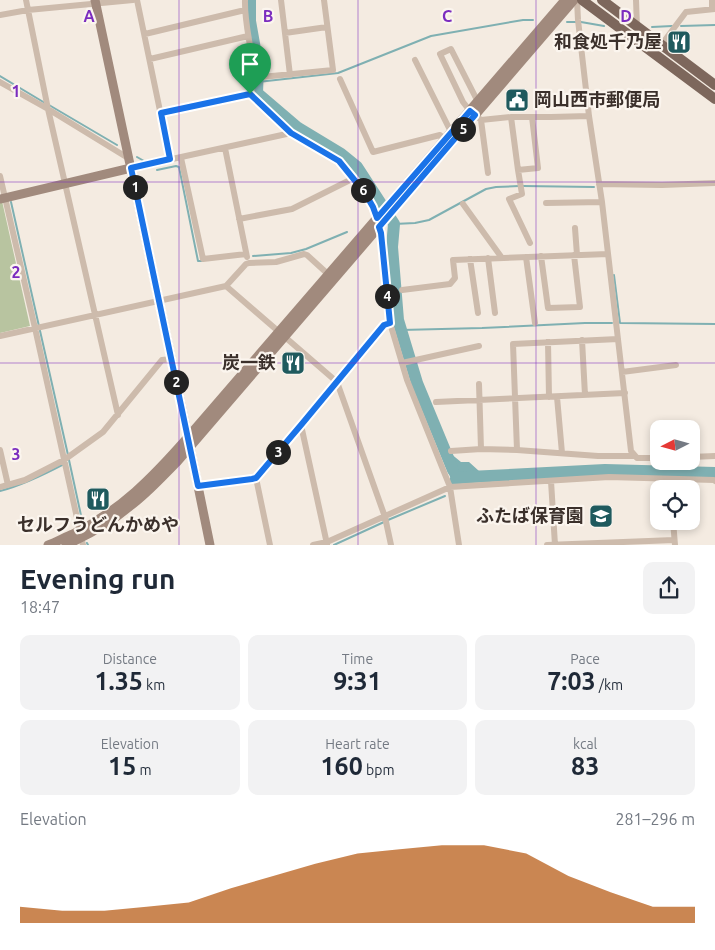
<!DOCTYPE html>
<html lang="en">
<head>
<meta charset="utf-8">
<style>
  :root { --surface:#fff; --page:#f2f2f3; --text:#1f2937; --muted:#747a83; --accent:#b45309 }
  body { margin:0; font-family:Ubuntu,"Noto Sans JP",sans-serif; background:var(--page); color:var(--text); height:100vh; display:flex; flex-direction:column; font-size:19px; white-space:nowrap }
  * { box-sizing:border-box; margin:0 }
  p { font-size:16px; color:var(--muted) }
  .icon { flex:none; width:28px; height:28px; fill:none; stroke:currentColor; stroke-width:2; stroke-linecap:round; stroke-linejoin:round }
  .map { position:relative; height:545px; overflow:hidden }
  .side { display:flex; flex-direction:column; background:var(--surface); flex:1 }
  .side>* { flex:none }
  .needle { width:32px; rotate:264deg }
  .fabs { position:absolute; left:650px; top:420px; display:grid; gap:10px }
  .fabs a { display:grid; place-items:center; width:50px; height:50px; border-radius:10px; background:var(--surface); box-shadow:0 2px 8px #0003; font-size:25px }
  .pin { position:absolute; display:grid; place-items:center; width:42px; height:42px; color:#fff; margin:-51px -21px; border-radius:50% 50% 50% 0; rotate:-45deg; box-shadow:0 0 5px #0007 }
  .pin .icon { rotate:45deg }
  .km { position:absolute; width:25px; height:25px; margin:-12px; border-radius:50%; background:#222; color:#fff; font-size:14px; line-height:25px; text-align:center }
  .round { display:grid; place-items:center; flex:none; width:52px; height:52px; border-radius:10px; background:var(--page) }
  .overview { display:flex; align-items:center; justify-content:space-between; height:85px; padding:0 20px }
  h1 { font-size:28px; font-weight:700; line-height:38px }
  .stats { display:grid; grid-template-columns:repeat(3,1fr); gap:8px; height:85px; padding:5px 20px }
  .stats div { display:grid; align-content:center; border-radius:10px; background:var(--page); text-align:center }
  .stats b { font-size:25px; font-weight:700 }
  .stats small { font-size:14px; font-weight:400 }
  .stats p { font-size:14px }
  .chart { height:140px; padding:10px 20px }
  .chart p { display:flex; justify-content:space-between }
  .chart svg { width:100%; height:90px; margin-top:5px; fill:var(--accent); opacity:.7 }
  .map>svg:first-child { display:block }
  .green { fill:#b8c4a0 }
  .water { fill:#7fb0b2 }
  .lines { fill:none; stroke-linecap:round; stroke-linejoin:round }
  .stream { stroke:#7fb0b2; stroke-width:2 }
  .river { stroke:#7fb0b2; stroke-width:12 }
  .street { stroke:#cdbbac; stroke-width:6 }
  .secondary { stroke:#a18a7d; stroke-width:9 }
  .primary { stroke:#7d675c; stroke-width:10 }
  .route-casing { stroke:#fff; stroke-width:10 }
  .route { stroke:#1a73e8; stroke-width:6 }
  .grid { fill:none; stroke:#7b2cbf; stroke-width:1; stroke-opacity:0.55 }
  .labels { text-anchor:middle; stroke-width:4.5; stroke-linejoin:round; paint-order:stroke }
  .poi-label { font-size:18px; font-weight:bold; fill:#3b302b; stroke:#fbf5ee; text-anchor:end }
  .grid-label { font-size:16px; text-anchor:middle; font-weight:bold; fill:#7b2cbf; stroke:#fbf5ee; stroke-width:4.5; stroke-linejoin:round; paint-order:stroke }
</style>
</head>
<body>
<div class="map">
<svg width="715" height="545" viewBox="0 0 715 545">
  <rect width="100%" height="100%" fill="#f4ebe1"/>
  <path class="green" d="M2 201 30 326 0 333V202Z"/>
  <path class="water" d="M450 453 461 462H469L479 471 481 482 457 484 452 482 442 456Z"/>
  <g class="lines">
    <path class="stream" d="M567 22H581L604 26
      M681 26 715 25
      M652 27 672 26
      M0 76 45 103
      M258 82 338 73 431 36 523 20H533
      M49 105 117 145
      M137 157 144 161
      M157 170 176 166 179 167 198 261H202
      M523 186 594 187
      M11 202 68 455
      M394 224 415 223 429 220 486 189 496 187 519 186
      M253 256 291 253 306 249 347 232
      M614 275 620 323 715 324
      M401 330 482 328 585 323H612
      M69 460 82 520
      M0 491C23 485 43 475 64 464
      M388 520 445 496
      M87 543 88 545
      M334 545 384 522"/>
    <path class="river" d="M250 0V21L258 66 257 93 298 128 341 154 357 167 394 224 392 247 398 320 417 383 453 470
      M454 483 457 478 469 477 605 470 715 473"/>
    <path class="street" d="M26 0 48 109 118 415
      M137 0 170 159
      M245 0C244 32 258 63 251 94
      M281 0 290 75
      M577 0 578 20 589 116 602 202 631 451 637 458H659
      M636 0 637 27
      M712 0V9
      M0 15 28 10 133 0
      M285 33 327 27
      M145 34 245 10
      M662 45 665 40 686 12 715 9
      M150 59 248 36
      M415 60 451 132
      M252 78 333 70 324 0
      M340 79 373 152 440 135 447 141
      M0 82 48 109 128 158
      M251 94 291 133 339 161 365 193 373 207 381 233 390 323 407 380 450 487 459 545
      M478 102 451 49 440 54 463 102 470 111 481 120 511 117H551L589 116
      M161 113 251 94
      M511 117 518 170 538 168 532 117
      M481 120 488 173
      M225 148 247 257
      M181 158 203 259 246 254
      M131 168 291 133
      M518 170 522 194 509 199 530 243
      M0 176 35 328 83 545
      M599 184 662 185 715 183
      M546 203 602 202
      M463 204 502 258
      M239 219 292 209 354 178
      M575 228 577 255
      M541 256 548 308 580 307 574 255
      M526 257 535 323
      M488 258 495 313
      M470 259 478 313
      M226 286 246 264 249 263 276 262 304 254 307 255 329 275
      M402 290 450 284 455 278 453 260 608 254
      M0 336 226 286 337 382 385 517 391 545
      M582 340 585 395
      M548 342 549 397
      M402 363 479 346
      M622 372 676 365
      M479 384 481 449
      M557 397 562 453
      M436 402 625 393
      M301 425 327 544
      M0 450 8 485
      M517 450 513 344 618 339
      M451 451 481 449 517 450 598 456H635
      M691 457 715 456
      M256 478 270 545
      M671 479 672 489
      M551 481 555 545
      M198 486 256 478 301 425 384 325 390 323
      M0 487 25 480 64 460 103 432 162 360 171 359
      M673 521 675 545
      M313 545 327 542 450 487 609 477 714 480 715 481
      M547 545 674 540"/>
    <path class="secondary" d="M95 0 188 437 210 545
      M0 199 131 168
      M48 545C57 542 65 537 73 534 121 510 153 477 188 437L565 0
      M66 545C88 535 110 523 129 507 147 494 162 477 177 462L574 0"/>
    <path class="primary" d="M582 0 715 99
      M602 0 715 85"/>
  </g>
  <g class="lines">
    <g class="route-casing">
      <path id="route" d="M250 94 291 133 339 161 365 193 373 207 377 218 470 111 475 115 379 227 381 233 390 323 384 325 301 425 256 478 252 479 198 486 131 168 170 159 161 113Z"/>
    </g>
    <use href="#route" class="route"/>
  </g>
  <path class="grid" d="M179 0V545M358 0V545M536 0V545M0 182H715M0 363H715"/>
  <defs>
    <g id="restaurant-square" transform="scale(1.25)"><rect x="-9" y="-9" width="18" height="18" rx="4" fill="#1f5a5e" stroke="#fbf5ee"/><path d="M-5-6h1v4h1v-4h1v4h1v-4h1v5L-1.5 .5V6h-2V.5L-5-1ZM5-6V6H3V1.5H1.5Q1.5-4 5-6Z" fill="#fff"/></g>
    <g id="civic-square" transform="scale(1.25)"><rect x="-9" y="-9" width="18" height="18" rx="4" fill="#1f5a5e" stroke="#fbf5ee"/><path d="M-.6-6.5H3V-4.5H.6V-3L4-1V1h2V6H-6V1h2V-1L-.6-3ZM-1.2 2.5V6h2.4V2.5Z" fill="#fff"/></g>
    <g id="school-square" transform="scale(1.25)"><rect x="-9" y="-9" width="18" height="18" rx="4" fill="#1f5a5e" stroke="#fbf5ee"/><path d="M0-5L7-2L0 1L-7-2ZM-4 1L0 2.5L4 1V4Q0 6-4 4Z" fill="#fff"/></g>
  </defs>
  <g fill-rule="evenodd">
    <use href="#restaurant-square" x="679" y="42"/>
    <use href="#civic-square" x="517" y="100"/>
    <use href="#restaurant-square" x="293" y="363"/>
    <use href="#restaurant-square" x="98" y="499"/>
    <use href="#school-square" x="601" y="516"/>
  </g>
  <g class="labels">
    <g class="poi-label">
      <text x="662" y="48">和食処千乃屋</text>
      <text x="534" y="106" text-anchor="start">岡山西市郵便局</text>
      <text x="276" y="369">炭一鉄</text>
      <text x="584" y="522">ふたば保育園</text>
      <text x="98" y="531" text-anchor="middle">セルフうどんかめや</text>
    </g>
  </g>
  <g class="grid-label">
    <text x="89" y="22">A</text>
    <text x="268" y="22">B</text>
    <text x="447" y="22">C</text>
    <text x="626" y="22">D</text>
    <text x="16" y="97">1</text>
    <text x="16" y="278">2</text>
    <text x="16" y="460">3</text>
  </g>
</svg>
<div class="fabs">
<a><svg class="needle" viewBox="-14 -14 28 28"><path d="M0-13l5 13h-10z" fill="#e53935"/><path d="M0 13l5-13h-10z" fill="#747a83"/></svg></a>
<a><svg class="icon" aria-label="locate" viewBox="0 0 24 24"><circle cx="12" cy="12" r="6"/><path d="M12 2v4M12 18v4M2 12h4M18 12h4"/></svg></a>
</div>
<div class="pin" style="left:250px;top:94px;background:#1e9e55"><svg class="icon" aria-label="arrive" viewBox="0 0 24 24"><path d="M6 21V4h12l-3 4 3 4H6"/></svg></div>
<b class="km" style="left:135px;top:187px">1</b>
<b class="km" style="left:176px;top:382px">2</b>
<b class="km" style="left:278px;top:452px">3</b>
<b class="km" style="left:387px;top:296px">4</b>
<b class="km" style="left:463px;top:129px">5</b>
<b class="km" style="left:363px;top:190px">6</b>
</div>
<section class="side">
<div class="overview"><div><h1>Evening run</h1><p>18:47</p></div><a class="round"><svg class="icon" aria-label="share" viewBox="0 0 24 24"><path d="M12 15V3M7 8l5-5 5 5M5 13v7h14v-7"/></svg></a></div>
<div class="stats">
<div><p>Distance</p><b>1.35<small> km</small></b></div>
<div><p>Time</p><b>9:31</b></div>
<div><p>Pace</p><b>7:03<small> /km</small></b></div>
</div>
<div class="stats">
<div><p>Elevation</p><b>15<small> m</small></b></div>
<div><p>Heart rate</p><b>160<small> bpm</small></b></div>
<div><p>kcal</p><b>83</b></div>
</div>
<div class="chart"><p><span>Elevation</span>281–296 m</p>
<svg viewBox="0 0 160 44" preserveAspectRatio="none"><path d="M0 44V36L10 38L20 38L30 36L40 34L50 27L60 21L70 15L80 10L90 8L100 6L110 6L120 10L130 21L140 29L150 36L160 36V44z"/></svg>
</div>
</section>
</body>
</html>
